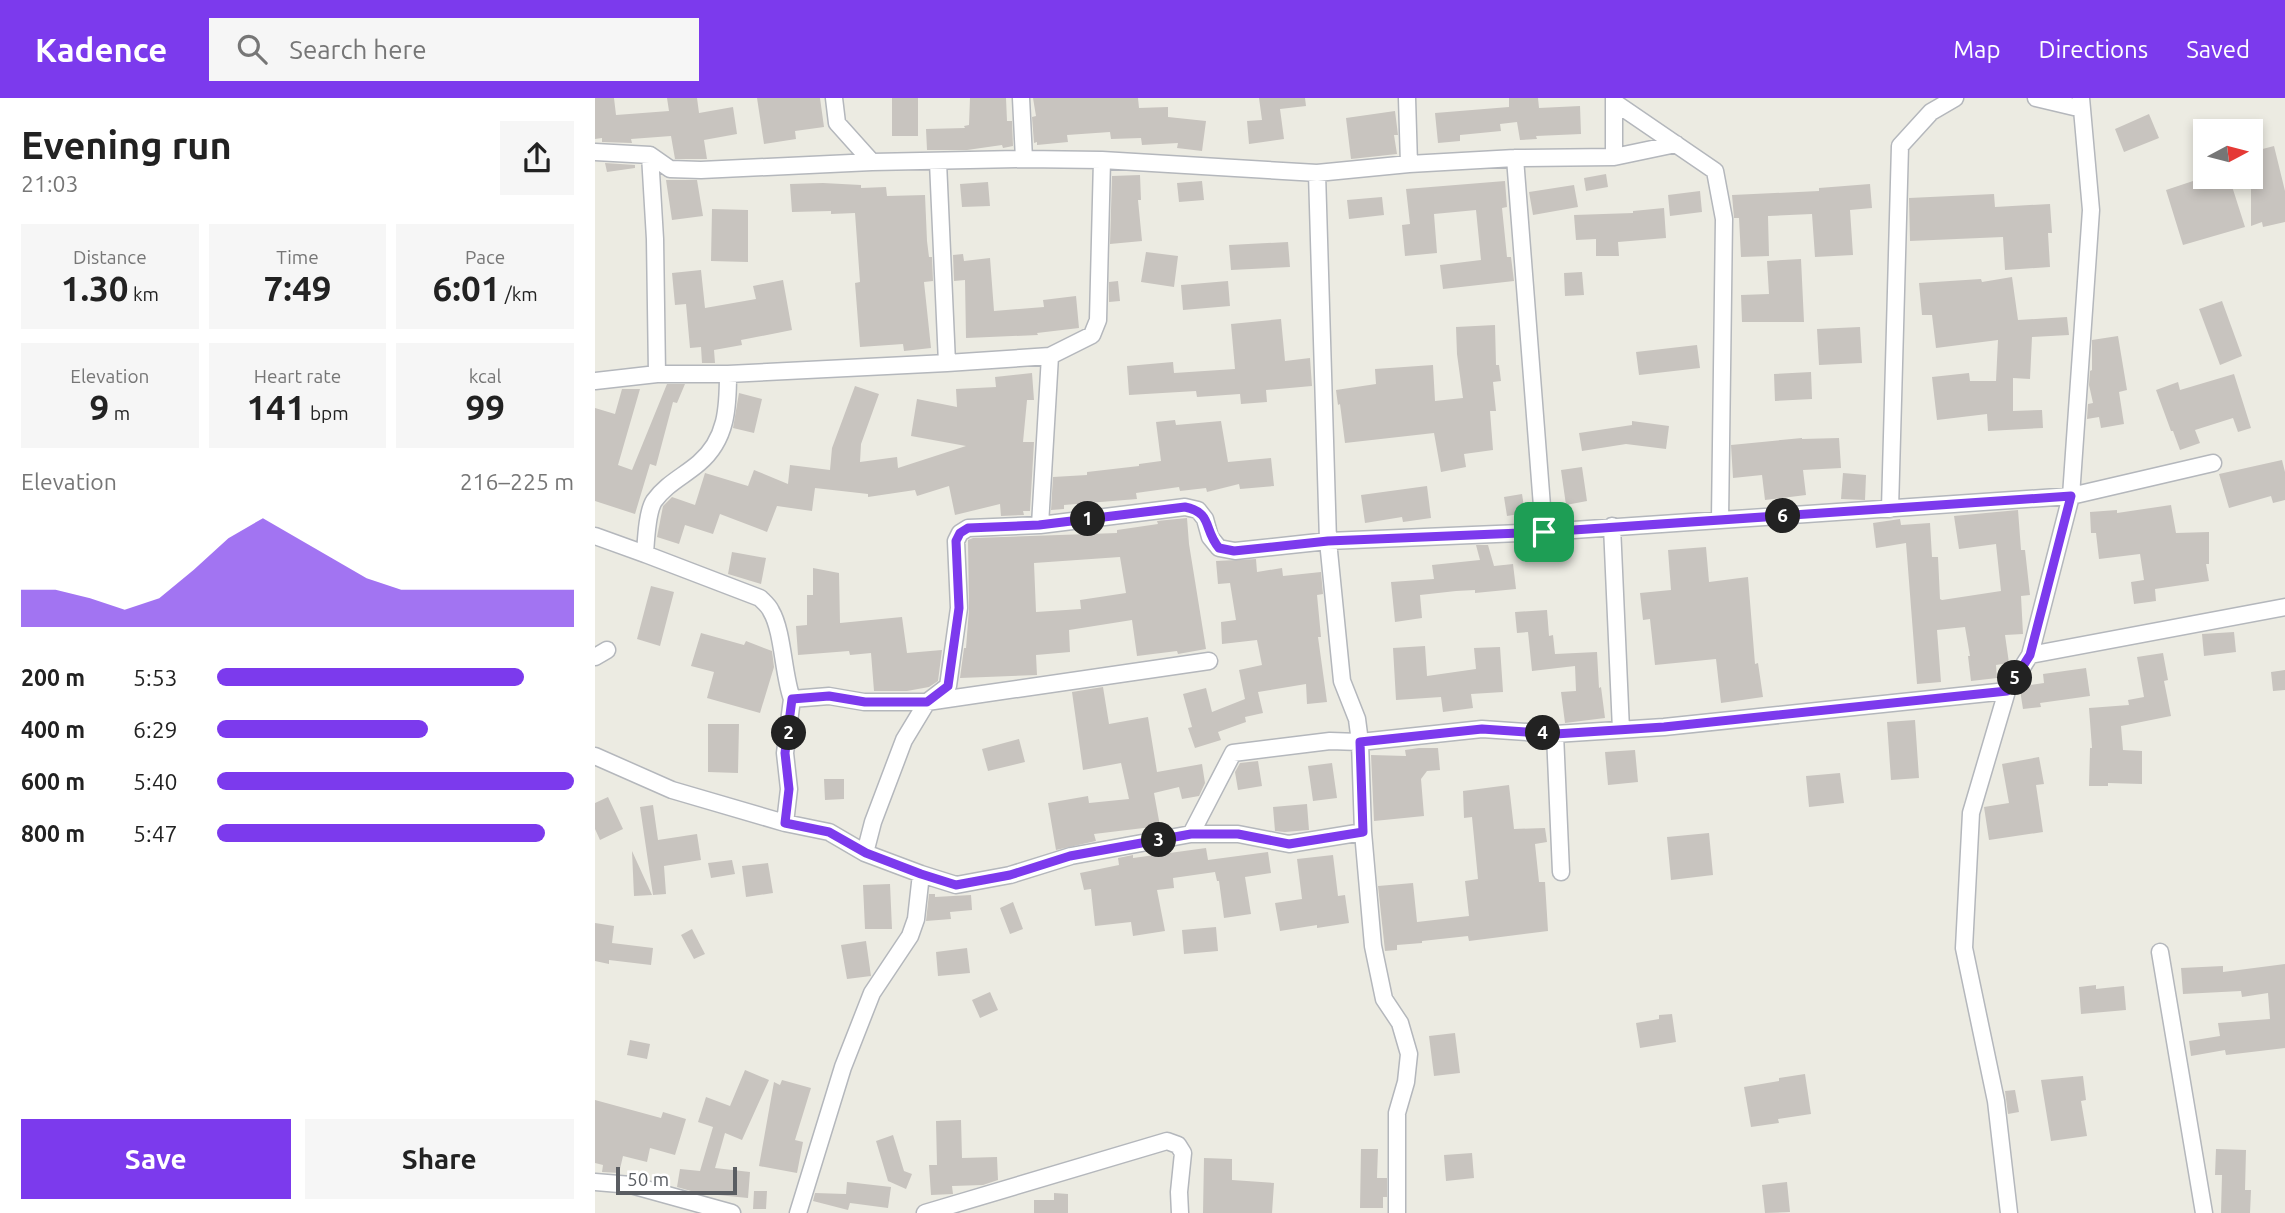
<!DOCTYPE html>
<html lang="en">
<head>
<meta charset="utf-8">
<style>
  :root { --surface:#fff; --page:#f6f6f6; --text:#222; --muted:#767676; --accent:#7c3aed }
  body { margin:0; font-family:Ubuntu,sans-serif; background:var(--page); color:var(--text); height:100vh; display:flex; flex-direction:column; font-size:26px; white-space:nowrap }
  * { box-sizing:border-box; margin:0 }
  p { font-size:23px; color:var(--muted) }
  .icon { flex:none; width:38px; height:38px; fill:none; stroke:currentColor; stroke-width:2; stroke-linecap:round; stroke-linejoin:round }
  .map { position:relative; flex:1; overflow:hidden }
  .sheet { display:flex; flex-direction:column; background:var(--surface); width:595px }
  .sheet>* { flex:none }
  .needle { width:46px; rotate:83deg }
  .tools { position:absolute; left:1598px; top:21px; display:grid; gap:14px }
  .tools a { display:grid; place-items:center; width:70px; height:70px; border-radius:0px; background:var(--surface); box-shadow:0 4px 10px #0003; font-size:35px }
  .scale { position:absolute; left:21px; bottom:18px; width:121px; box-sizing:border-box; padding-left:7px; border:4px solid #5a5d62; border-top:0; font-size:19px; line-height:24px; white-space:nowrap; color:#5a5d62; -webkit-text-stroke:5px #fff; paint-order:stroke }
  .pin { position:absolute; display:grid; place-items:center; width:60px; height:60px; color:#fff; margin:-30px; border-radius:14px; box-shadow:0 4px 10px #0006 }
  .km { position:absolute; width:35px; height:35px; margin:-18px; border-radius:50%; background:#222; color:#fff; font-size:19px; line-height:35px; text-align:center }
  .round { display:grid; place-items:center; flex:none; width:74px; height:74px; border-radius:0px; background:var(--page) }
  .summary { display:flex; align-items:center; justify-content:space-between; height:119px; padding:0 21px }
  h1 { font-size:38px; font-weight:700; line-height:52px }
  .figures { display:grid; grid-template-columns:repeat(3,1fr); gap:10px; height:119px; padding:7px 21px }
  .figures div { display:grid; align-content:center; border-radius:0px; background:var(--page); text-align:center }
  .figures b { font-size:35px; font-weight:700 }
  .figures small { font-size:19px; font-weight:400 }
  .figures p { font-size:19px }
  .chart { height:196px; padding:14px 21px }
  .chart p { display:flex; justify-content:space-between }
  .chart svg { width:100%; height:126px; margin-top:7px; fill:var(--accent); opacity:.7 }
  .cta { display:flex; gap:14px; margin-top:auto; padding:14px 21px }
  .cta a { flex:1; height:80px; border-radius:0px; background:var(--accent); color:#fff; font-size:28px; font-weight:700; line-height:80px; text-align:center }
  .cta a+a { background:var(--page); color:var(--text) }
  ul { padding:0 21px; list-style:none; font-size:23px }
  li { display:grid; grid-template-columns:112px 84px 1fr; align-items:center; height:52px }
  li i { height:18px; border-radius:9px; background:var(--accent) }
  header { display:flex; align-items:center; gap:42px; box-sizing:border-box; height:98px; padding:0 35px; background:var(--accent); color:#fff }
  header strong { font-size:33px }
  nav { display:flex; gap:38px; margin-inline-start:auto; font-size:24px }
  .search { width:490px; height:63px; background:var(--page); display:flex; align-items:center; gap:18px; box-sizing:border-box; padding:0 24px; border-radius:0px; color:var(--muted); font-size:26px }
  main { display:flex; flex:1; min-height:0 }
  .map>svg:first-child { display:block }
  .building { fill:#c8c4bf; fill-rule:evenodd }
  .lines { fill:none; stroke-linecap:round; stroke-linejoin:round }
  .minor-casing { stroke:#b4b7bc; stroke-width:19 }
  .minor { stroke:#fff; stroke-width:16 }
  .route-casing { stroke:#fff; stroke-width:14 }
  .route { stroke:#7c3aed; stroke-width:9 }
</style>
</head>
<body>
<header>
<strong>Kadence</strong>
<div class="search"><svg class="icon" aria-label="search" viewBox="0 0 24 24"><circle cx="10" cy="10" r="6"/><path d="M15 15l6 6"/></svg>Search here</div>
<nav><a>Map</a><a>Directions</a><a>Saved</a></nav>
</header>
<main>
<section class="sheet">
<div class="summary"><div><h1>Evening run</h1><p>21:03</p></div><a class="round"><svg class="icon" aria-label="share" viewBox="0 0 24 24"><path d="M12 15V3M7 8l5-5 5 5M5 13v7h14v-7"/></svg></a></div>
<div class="figures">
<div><p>Distance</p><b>1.30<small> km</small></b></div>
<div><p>Time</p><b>7:49</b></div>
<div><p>Pace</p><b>6:01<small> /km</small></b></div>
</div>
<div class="figures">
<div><p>Elevation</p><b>9<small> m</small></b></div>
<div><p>Heart rate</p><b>141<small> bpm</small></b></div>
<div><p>kcal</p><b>99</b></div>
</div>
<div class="chart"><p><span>Elevation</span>216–225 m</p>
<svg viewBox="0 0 160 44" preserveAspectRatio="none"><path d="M0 44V31L10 31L20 34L30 38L40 34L50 24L60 13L70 6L80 13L90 20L100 27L110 31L120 31L130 31L140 31L150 31L160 31V44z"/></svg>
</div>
<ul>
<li><b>200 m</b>5:53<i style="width:86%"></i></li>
<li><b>400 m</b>6:29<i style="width:59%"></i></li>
<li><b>600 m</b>5:40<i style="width:100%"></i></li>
<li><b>800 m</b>5:47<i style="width:92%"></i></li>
</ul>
<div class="cta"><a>Save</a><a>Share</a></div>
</section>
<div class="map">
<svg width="1690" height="1115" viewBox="0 0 1690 1115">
  <rect width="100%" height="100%" fill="#ecebe2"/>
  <path class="building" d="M0 0H19L21 17 74 13 72 0H102L104 15 138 9 142 36 109 42 112 61H80L76 38 36 41 37 45 7 44V40L0 41Z
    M162 0H225L229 29 200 33 201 41 169 46Z
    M297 0H323V38H297Z
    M375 0H411L412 23H417L418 48 408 50 407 47 372 52H332L331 31 370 30 369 28 374 27Z
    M438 0H543L544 10 573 9V19L611 23 607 53 582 50 583 45 547 47 546 40 516 41 515 34 472 37 473 44 442 47V44L439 45 437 19 441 18Z
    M664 0H710L711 8 685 11 689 41 654 46 652 23 667 22Z
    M914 0H943L944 10 985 8 986 36 941 38 942 41 925 42 922 24 905 26 906 33 865 37V43L843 45 840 15 914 9Z
    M800 13 803 37H799L802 56 756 61 751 20Z
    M1554 16 1564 40 1529 54 1520 31Z
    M1679 48 1690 93V124L1668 129 1667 124 1656 128V54Z
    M10 65 40 67V70L12 74Z
    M1011 76 1013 89 991 93 989 80Z
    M545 77 546 102H543L547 143 515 146 517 78Z
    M1610 79V90L1635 82 1650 129 1588 147 1571 92Z
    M71 82H102L108 118 77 122Z
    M607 83 609 102 584 104 582 85Z
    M910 83 912 109 907 110 912 159H916L919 183 848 191 845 167 886 162 881 112 839 116 842 155 810 158 807 127 815 126 811 91Z
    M393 84 395 108 367 109 365 86Z
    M228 85 266 87V90L291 89 292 98 330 97 332 143 334 159H337L338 183 329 184 336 250 309 253 308 246 265 249 260 185 265 184 260 115 236 116V113L197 114 195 86Z
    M1275 86 1277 110 1255 112 1258 157 1220 159 1217 116 1173 118 1174 158 1146 159 1144 120H1139L1137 97 1224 93V90Z
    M979 87 983 109 938 117 934 94Z
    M1105 93 1107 114 1075 118 1073 97Z
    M1399 96 1400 109 1455 106 1457 135H1453L1455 169 1410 172 1408 139 1315 143 1314 100Z
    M787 99 789 117 754 121 752 102Z
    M1069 110 1071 140 1023 144 1024 158H1001V141L981 142 979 117 1038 115V113Z
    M117 111 153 112V164L116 163Z
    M693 144 695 169 636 172 634 147Z
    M551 154 583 158 579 189 546 184Z
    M368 156 369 163 395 160 399 213 449 209 448 202 481 198 484 230 442 235 443 237 371 240 370 182 359 183 358 157Z
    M1206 161 1209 224H1147L1146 197 1174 196 1172 163Z
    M106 172 110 210 161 201 158 188 188 182 197 232 146 242 147 247 119 252 120 265H107L106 249 95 250 91 206 80 207 77 175Z
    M987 174 989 197 970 198 969 175Z
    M1417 179 1423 222 1472 219 1474 237 1437 239 1435 281 1418 280V313L1447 312 1448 330 1393 333 1392 316 1342 322 1337 279 1374 275 1375 283H1401L1403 242 1341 250 1337 217H1327L1324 185 1386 181 1387 184Z
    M523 183 525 203 514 204V184Z
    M633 183 635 208 588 212 586 187Z
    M1627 203 1647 258 1625 267 1604 211Z
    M686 221 690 263 715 260 717 288 671 292 672 304 646 306 645 296 602 299 601 293 534 297 532 268 578 264 579 275 640 271 636 226Z
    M900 227 901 267H904L906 283 898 284 901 313H895L898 352 869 356 871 369 846 374 839 335 750 345 745 306 743 307 741 292 781 286 780 271 838 267 840 303 868 300 862 256 861 229Z
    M1265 229 1267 265 1224 267 1222 231Z
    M1523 238 1532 292 1524 294 1529 326 1506 330 1504 319 1492 321 1493 306 1498 305 1494 287 1495 273 1497 272V242Z
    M1102 247 1105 270 1044 277 1041 254Z
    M1216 274 1217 301 1180 303 1179 276Z
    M437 275 439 302H432L428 344H439L435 413H428L429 417 406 418 405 406 360 417 354 388 322 398 320 392 273 399V396L220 390 217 413 182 408 172 434 125 416 118 436 90 427 84 446 62 439 68 408 77 399 100 407 110 375 153 388 159 372 193 386 195 367 235 372 237 350 260 288 284 296 266 346 265 364 302 359 303 370 371 348 316 338 322 301 362 309 361 291 401 289 400 279Z
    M1639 276 1656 330 1643 334 1638 320 1600 332 1605 345 1585 352 1578 333H1576L1561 292 1583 284 1585 292Z
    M72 286H90L82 305 78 304 61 368 55 366 40 416 0 403V310L20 316 27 291H45L23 367 37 372Z
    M144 295 167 301 159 335 138 330Z
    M580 322 581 327 626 323 633 364 676 360 679 388 645 391 644 386 612 394 611 390 585 393 584 389 541 395 542 401 469 407V411L456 412 458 379 492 377V374L544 368V366L566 363 561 324Z
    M1037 323 1074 328 1071 351 1031 346 987 353 984 335 1037 327Z
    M1207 340V341L1244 340 1246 370 1208 372 1211 397 1170 402 1167 377 1138 380 1136 347Z
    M1687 362 1690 374V402L1678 405 1676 398 1634 410 1624 376Z
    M987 369 992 403 971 407 966 372Z
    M1248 375 1271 377 1270 402 1246 401Z
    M832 388 836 420 808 424 807 419 770 425 766 397Z
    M927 396 930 415 912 418 909 399Z
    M1576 407 1581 435 1614 434V466H1611L1614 483 1560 491 1561 503 1539 506 1536 484 1549 482 1545 456 1504 461 1501 435H1496L1495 414 1522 412V415Z
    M1423 412 1426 452H1430L1435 497 1426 498 1428 536 1410 537 1414 565 1401 567 1402 580 1376 583 1373 558H1375L1370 529 1342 532 1346 584 1322 586 1311 445 1281 450 1278 425 1305 421 1306 427 1335 425 1337 459H1343L1345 501 1347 502 1406 493 1401 446 1364 451 1359 418Z
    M592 420 594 446 611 551 583 556 582 553 542 558 537 522 474 532 475 554 441 557 442 577 365 580 369 550H371L374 511 373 442 378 440 522 435V432L563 426 562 423ZM525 459 531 495 485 502 486 511 441 514 439 465Z
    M881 447H893L899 468 918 466 921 491 880 495V492L861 493 825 497 827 520 800 524 796 484 839 481 837 467 885 462Z
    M1111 449 1114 484 1153 479 1160 566 1163 565 1168 599 1126 605 1121 561 1060 567 1055 521 1048 522 1045 495 1076 492 1073 452Z
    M137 454 171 460 166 486 133 476Z
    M661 461 662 474 687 470 688 478 726 474 728 496 722 497 726 539H723L732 604 712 606 711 586 663 594 668 615 650 619 651 624 623 634 626 642 600 650 593 630 597 629 588 596 611 590 617 614 650 601 644 572 667 567 662 542 627 546 626 524 641 522 635 485 623 486 621 463Z
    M218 470 244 475 245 525 307 519 312 555 347 552 343 583 334 589 312 593H279L276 555 255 557 254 553 203 557 201 528 212 527V497H218Z
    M56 488 79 494 65 548 42 541Z
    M952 512 954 538 958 537 960 556 1002 554 1004 590 1006 589 1010 620 970 625 966 594 981 593 980 568 937 573 933 534 922 535 920 514Z
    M1639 534 1641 554 1609 558 1607 536Z
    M106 535 149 547 151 543 177 553 179 569 165 615 112 600 119 574 96 568Z
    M830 548 832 578 881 571 879 550 905 549 908 594 876 596 878 610 848 614 846 599 801 602 798 550Z
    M1568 555 1573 582 1569 583 1576 618 1526 628 1528 652 1547 653V686L1513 685V688H1494L1495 650H1497L1494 610 1534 607 1533 602 1549 599 1542 559Z
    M1491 570 1495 598 1445 605 1446 609 1428 611 1425 592 1428 588 1449 585 1448 576Z
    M1690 572V592L1678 593 1676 574Z
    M508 589 514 626 553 619 562 674 607 666 610 685 604 698 587 701 584 689 559 695 565 728 499 736 501 743 461 752 453 705 493 698 494 705 534 701 526 665 488 672 477 594Z
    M1320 622 1324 680 1296 682 1292 624Z
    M113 626H144L143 675 113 674Z
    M424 641 430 664 393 673 387 651Z
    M824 650H843L845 672 832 673 826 681 829 718 779 723 776 657 811 658 810 652Z
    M1040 652 1043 684 1013 687 1010 654Z
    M1444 659 1449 686 1441 687 1448 734 1394 742 1389 709 1414 705 1407 666Z
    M663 663 667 688 643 692 640 674 645 665Z
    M737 665 742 700 718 703 713 668Z
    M1245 675 1249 705 1214 709 1211 678Z
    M229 681H249V701L230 702Z
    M914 687 919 731 950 730 952 744 940 746 944 784H950L953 833 874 843 873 838 827 843V845L802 847V852L790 853 783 788 818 785 822 824 874 818 870 783 883 781 877 719 869 720 868 693Z
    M13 699 28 731 5 742 0 731V705Z
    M712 706 714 732 690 734 680 733 678 709Z
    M58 707 63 742 102 736 106 762 69 768 71 796 58 797 45 709Z
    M1114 735 1118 777 1076 782 1072 739Z
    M611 750 613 762 673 754 676 775 650 779 656 816 629 820 624 783H622L620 774 578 780 579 790 562 792 570 833 538 838 536 824 500 828 496 791 489 792 485 775 524 767 523 760 538 757V760Z
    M37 753 57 797 39 798Z
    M738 757 743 798 750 797 754 825 722 830V827L685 833 680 805 707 801 702 761Z
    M137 762 140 776 116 780 113 765Z
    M173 765 178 795 151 799 147 768Z
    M295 786 297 831H270L268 787Z
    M334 796H340V799L376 797 377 812 355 814 356 821 331 823Z
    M418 804 428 831 415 836 405 810Z
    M0 825 19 828 17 845 58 850 56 867 14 862V866L0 863Z
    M621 829 623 853 589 856 587 832Z
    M97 831 110 856 99 861 86 837Z
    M271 843 276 878 252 881 246 847Z
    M372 850 375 875 343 878 341 854Z
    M1690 866V950L1631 957 1630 952 1596 958 1594 943 1625 938 1623 925 1675 921 1673 895 1647 899 1646 893 1588 896 1586 870 1628 868V874Z
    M1501 887V891L1529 888 1531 912 1486 916 1484 889Z
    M395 894 403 912 385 920 377 902Z
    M1077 916 1081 944 1045 950 1041 925 1064 921V917Z
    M860 935 865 975 839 978 834 938Z
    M35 942 55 946 52 961 32 957Z
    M150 972 174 982 147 1042 130 1035 120 1070 155 1074 153 1100 103 1095 82 1089 85 1071 105 1073 118 1029 103 1024 111 999 135 1008Z
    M1210 976 1216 1016 1183 1021 1184 1025 1156 1029 1149 989 1184 983V980Z
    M1488 978 1491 1002 1486 1003 1492 1038 1456 1043 1446 982Z
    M187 982 216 990 200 1042 208 1044 202 1075 164 1068 179 984 185 987Z
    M1420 992 1424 1014 1413 1016 1410 993Z
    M0 1002 66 1020 68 1014 91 1021 80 1057 55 1050 52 1064 28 1058 24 1075 7 1074 8 1067 0 1065Z
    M366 1022 367 1060 402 1059 403 1082 388 1087 357 1088 358 1096 336 1097 334 1067H342L341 1023Z
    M298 1037 309 1073 317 1076 311 1091 293 1083 281 1043Z
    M766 1051H783L782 1080H792V1099H788V1110H765Z
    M1621 1051 1651 1052 1650 1092H1656L1655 1115H1626L1627 1077H1620Z
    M877 1055 879 1080 851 1083 849 1057Z
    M609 1060 637 1061V1082L679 1085 677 1115H608Z
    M252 1084 296 1089 293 1110 255 1105 253 1112 218 1103 220 1095 251 1096Z
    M1192 1084 1195 1114 1170 1115 1167 1087Z
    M159 1093H172L171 1111H158Z
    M459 1095 473 1096V1115H439V1102H459Z"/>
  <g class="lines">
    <g class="minor-casing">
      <path id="minor" d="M239 0 242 25 277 64
        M426 0 429 61
        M812 0 814 66
        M1019 0V4L1120 73 1129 121 1125 422 1476 398 1618 365
        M1441 0 1479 9
        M0 54 55 57 75 71 106 72 277 64 429 61 507 62 722 75 814 66 920 60 1019 59 1081 46
        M55 57 60 141 62 276
        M1019 59V4
        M920 60 949 434
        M343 64 352 265
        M722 75 733 443 747 583 762 621 765 644 768 734 778 848 789 901 805 925 814 956 811 984 802 1015V1115
        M133 276C133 309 132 341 104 365 89 378 71 386 59 403 52 414 51 442 50 456L165 500C169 504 174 508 176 513 188 533 188 576 197 601L234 598 269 604H332L614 563
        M0 283 62 276H133L352 265 455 258
        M1295 411 1305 48 1336 14 1360 0
        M445 427 455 258 497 237 503 222 507 62
        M1017 428 1026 632
        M0 438 50 456
        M1435 557 1690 509
        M0 559 12 552
        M960 636 966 774
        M0 658 77 692 190 725 234 734 270 755 326 776 361 787 415 777 476 758 596 736H643L694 746 768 734
        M190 725 194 691 190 655 197 601
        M596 736 638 655 735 643 765 644 887 631 960 636 1069 629 1412 593
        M270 755 278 724 309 642 332 604 353 588 364 510 361 443 365 435 373 430 445 427 590 409 603 412 610 421 615 439 624 450 640 453 733 443 949 434 1125 422
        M1565 854 1609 1115
        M0 1084 36 1087 137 1115
        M203 1115 248 969 277 895 315 838 321 821 326 776
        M330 1115 572 1043 583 1047 588 1055 584 1094 585 1115
        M1414 1115 1401 1003 1369 850 1376 715 1412 593 1435 557 1476 398 1496 112 1486 0"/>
    </g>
    <use href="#minor" class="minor"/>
  </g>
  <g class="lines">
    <g class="route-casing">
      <path id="route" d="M1476 398 1435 557 1412 593 1069 629 960 636 887 631 765 644 768 734 694 746 643 736H596L475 758 415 777 361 787 326 776 271 755 234 734 190 725 194 691 190 655 197 601 234 598 270 604H332L353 588 364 510 361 443 365 435 373 430 444 427 590 409C618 415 608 431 624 450L639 453 733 443 949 434Z"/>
    </g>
    <use href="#route" class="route"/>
  </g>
</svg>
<div class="tools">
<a><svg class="needle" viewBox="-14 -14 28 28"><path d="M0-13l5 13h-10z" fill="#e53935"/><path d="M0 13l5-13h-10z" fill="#767676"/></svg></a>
</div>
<div class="scale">50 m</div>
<div class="pin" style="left:949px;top:434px;background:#1e9e55"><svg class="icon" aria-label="arrive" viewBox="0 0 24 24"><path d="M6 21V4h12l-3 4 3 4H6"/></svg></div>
<b class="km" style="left:493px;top:421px">1</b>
<b class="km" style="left:194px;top:635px">2</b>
<b class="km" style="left:564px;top:742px">3</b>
<b class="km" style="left:948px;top:635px">4</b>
<b class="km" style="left:1420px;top:580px">5</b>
<b class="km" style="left:1188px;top:418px">6</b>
</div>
</main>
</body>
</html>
